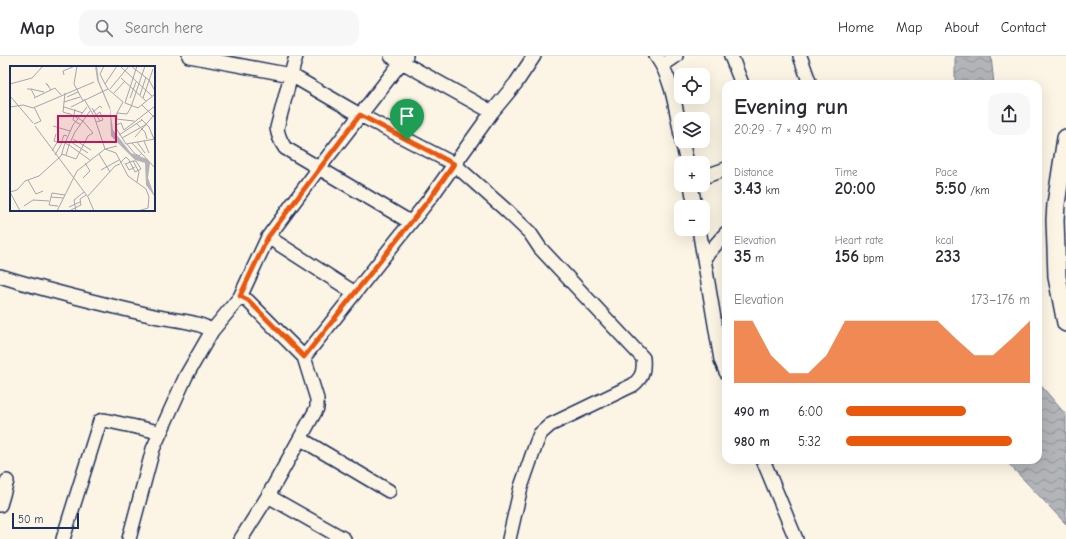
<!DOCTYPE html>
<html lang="en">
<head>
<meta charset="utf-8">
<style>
  :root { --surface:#fff; --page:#f7f7f7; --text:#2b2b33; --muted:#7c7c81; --line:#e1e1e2; --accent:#ea580c }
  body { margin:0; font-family:"Comic Neue",sans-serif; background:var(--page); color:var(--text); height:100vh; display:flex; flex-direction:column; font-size:15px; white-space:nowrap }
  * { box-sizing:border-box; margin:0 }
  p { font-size:13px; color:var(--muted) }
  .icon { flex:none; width:22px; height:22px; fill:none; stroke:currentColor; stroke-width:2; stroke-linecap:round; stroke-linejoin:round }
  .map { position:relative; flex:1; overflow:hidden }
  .side { position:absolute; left:722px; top:24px; width:320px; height:384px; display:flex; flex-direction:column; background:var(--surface); border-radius:12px; box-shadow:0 4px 16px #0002 }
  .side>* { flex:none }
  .tools { position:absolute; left:674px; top:12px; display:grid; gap:8px }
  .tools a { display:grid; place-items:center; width:36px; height:36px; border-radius:8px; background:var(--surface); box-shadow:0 4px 16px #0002; font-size:20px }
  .scale { position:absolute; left:12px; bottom:10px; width:67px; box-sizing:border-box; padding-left:4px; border:2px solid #1b2f5e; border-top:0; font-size:11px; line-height:14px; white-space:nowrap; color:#1b2f5e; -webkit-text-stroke:3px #fcf5e5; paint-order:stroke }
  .pin { position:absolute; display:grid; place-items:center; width:34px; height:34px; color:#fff; margin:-41px -17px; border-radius:50% 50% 50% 0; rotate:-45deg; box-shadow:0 0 4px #0007 }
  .pin .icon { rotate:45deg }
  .round { display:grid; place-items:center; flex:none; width:42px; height:42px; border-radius:12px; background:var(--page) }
  .summary { display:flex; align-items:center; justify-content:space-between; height:68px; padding:0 12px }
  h1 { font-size:22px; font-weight:700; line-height:30px }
  .figures { display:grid; grid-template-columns:repeat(3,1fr); gap:6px; height:68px; padding:4px 12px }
  .figures div { display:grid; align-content:center }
  .figures b { font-size:17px; font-weight:700 }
  .figures small { font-size:11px; font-weight:400 }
  .figures p { font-size:11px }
  .chart { height:112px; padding:8px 12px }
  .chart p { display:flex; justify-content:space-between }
  .chart svg { width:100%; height:72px; margin-top:4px; fill:var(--accent); opacity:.7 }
  ul { padding:0 12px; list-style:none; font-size:13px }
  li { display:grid; grid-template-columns:64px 48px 1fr; align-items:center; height:30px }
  li i { height:10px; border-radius:5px; background:var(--accent) }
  header { display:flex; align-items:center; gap:24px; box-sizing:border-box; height:56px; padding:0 20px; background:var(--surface); border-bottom:1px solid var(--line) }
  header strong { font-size:19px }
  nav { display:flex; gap:22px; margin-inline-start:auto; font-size:14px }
  .search { width:280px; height:36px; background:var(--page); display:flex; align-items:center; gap:10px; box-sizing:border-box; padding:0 14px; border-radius:12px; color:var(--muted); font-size:15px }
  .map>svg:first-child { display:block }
  .water { fill:url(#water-waves); stroke:#767f94 }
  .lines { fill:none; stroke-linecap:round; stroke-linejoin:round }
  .minor-casing { stroke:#1b2f5e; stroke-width:16 }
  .major-casing { stroke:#1b2f5e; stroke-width:20 }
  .minor { stroke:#fcf5e5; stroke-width:13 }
  .major { stroke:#fcf5e5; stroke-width:17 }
  .route-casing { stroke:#fff; stroke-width:8 }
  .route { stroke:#ea580c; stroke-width:5 }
  .inset-road { fill:none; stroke:#a2a6af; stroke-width:1 }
  .view { fill:#c2185b; fill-opacity:0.15; stroke:#c2185b; stroke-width:2 }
  .inset-edge { fill:none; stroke:#1b2f5e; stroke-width:2 }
</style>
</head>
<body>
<header>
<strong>Map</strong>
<div class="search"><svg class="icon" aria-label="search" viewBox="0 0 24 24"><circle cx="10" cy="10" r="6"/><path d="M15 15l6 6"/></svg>Search here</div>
<nav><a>Home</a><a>Map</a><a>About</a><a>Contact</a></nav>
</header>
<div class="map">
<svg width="1066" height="483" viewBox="0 0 1066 483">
  <defs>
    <pattern id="water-waves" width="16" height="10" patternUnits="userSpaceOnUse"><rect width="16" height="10" fill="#b2b4b8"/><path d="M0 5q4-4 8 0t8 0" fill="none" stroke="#909399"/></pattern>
  </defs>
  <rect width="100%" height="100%" fill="#fcf5e5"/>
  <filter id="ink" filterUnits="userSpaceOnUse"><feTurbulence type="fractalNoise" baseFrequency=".025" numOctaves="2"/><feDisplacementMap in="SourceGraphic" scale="8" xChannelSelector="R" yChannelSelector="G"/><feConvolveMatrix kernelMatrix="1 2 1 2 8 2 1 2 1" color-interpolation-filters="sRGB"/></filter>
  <g filter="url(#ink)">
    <path class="water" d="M955 0H991L994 28H955Z
      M1038 326 1066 359V468L1005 404H1038Z"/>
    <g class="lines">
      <g class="minor-casing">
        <path id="minor" d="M189 0 291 19 360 59 454 108 507 155 530 177 540 192 643 302C644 314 643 321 633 329L550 369 540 378 536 388 521 431 509 483
          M296 0 277 72C278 80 281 86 285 92L410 166
          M391 0 492 56
          M656 0C672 21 676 53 681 79
          M731 0 742 28
          M800 0 810 28
          M663 9 676 0
          M682 85 687 107
          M703 121 726 113
          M691 129 695 151
          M699 173 721 304 726 316
          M268 181 355 237
          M704 202 726 177
          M0 220C51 236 102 248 154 260 170 264 200 265 212 275
          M240 241 248 245 304 301
          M301 383 389 435
          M763 404 796 483
          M268 440 344 483
          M0 449 7 425
          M63 483 100 365 104 364 159 376
          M129 483 153 393 186 320 212 275 240 241 268 181 319 112 406 0
          M241 483 268 440 317 352V343L304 301 431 141 492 56 516 27 534 0"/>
      </g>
      <g class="major-casing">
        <path id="major" d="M1066 82 1056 148 1055 164 1057 221 1066 267"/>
      </g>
      <use href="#minor" class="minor"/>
      <use href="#major" class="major"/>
    </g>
  </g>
  <g class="lines" filter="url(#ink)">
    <g class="route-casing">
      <path id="route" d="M360 59 454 108 431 141 304 301 248 244 240 240 268 181Z"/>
    </g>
    <use href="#route" class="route"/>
  </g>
  <g transform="translate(10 10)">
    <rect width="145" height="145" fill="#fcf5e5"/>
    <path d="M85 0H87L89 15 100 41 103 64 121 87 137 93 140 97 138 112 145 131 136 119 135 97 125 94 101 70 100 44 87 14Z" fill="#b2b4b8"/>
    <path class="inset-road" d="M67 0 64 18 73 35 98 23 113 36 107 47 106 62 116 78 145 73M94 0 90 8 95 18M110 0 142 30M121 0 139 14 145 25M54 9 53 5 65 0M111 12 136 35M0 18 22 12 33 0M39 21 36 17 41 24M17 23H21L25 31M21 23 34 26M98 23 95 18 107 0M100 23 119 0M55 27 53 46 59 48M104 27 115 15M130 29 136 11M0 30 23 57M57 31 68 26M24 32 45 22 51 29M120 32 126 16M133 32 143 3M54 36 70 31M115 37 128 42 145 28M115 37 127 0M132 39 145 52M0 41 13 39 23 42 84 16M24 41 31 55 24 58M54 41 73 47M61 41 73 35M82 42 90 55M65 43 63 54 71 59M83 46 90 40 92 42M107 47 117 48 121 41 135 0M84 50 90 46 93 54 86 56M106 53 124 55M131 53 139 61 144 73M126 57 135 66 137 73M106 59 111 57 114 64M25 60 78 131 84 145M43 60 60 65M114 64 145 40M46 68 44 75 51 77 54 69 57 70M109 69 132 54M125 71 145 48M112 72 137 58M63 73 81 84M134 75 139 87M61 76 78 87M127 76 135 87M55 77 63 59 77 41M122 77 145 102M117 78 124 87 129 90 132 87M95 83 106 87 118 110 136 123 139 131 138 142 128 145M95 83 107 80M42 85 49 73M52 88 66 93 78 70 83 67 73 55 58 47M89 88 100 106M45 89 52 77M56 89 59 79 80 94M123 95 129 106 127 116M110 97 116 91 119 94 125 106 131 103 126 95H123L120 96 116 98M115 97 119 104 125 101M91 104 109 94M73 112 80 105 75 97M18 114 26 128 33 125M78 130 105 100 110 98M41 131 53 132M14 140 23 134 39 135M48 140 39 139 42 127 55 129M59 141 70 136M61 144 71 139 70 133 76 129M10 145 0 126 7 124 15 115 29 110 51 90 55 77 59 79 65 66 80 45M47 145 67 105 95 83 84 50 74 33M66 145 64 134 74 126"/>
    <path class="view" d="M48 50H106V76H48Z"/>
    <rect width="145" height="145" class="inset-edge"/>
  </g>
</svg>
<div class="tools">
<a><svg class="icon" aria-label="locate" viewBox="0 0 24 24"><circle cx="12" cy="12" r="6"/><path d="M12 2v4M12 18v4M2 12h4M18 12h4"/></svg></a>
<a><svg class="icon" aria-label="layers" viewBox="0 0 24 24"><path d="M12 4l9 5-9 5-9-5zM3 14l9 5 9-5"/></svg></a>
<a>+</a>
<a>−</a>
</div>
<div class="scale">50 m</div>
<div class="pin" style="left:407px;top:84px;background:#1e9e55"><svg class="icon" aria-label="arrive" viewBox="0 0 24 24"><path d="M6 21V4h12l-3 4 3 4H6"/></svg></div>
<section class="side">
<div class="summary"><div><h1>Evening run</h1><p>20:29 · 7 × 490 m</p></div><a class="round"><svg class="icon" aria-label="share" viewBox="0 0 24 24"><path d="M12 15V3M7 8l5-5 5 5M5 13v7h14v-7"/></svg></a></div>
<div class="figures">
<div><p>Distance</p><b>3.43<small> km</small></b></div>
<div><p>Time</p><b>20:00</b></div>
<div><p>Pace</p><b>5:50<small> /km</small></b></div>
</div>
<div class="figures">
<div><p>Elevation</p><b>35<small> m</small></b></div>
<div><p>Heart rate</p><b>156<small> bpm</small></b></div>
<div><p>kcal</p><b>233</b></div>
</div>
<div class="chart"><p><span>Elevation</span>173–176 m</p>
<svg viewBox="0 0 160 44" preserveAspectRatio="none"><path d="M0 44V6L10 6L20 27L30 38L40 38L50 27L60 6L70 6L80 6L90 6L100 6L110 6L120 17L130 27L140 27L150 17L160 6V44z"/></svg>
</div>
<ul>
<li><b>490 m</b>6:00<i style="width:65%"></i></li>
<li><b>980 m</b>5:32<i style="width:90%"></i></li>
</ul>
</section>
</div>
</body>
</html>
